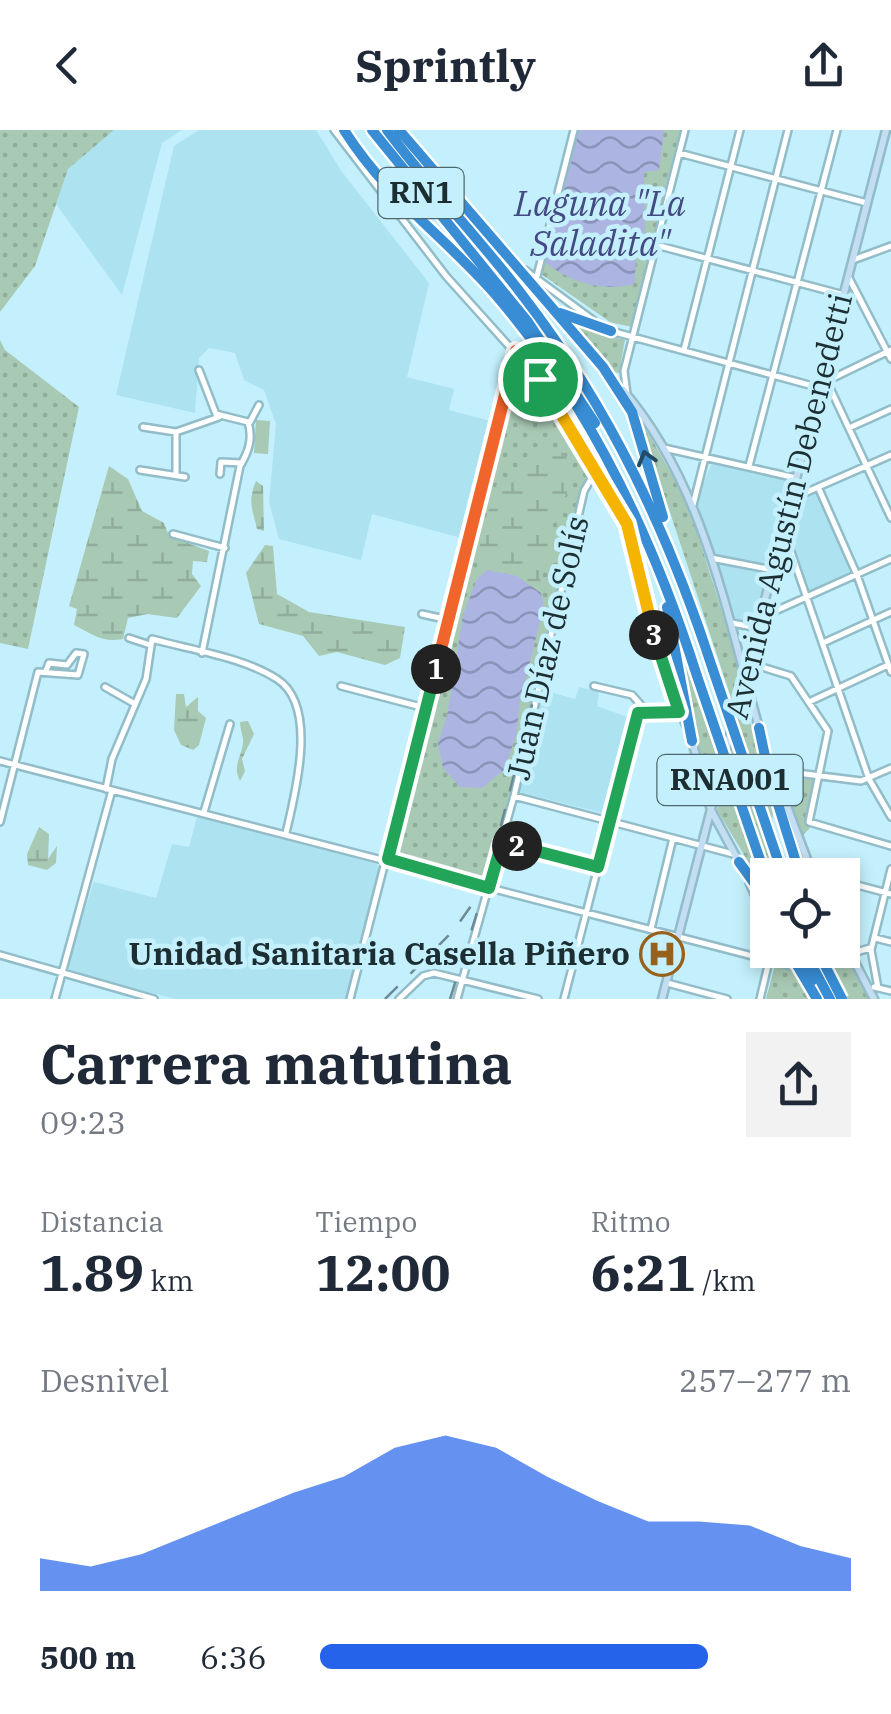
<!DOCTYPE html>
<html lang="es">
<head>
<meta charset="utf-8">
<style>
  :root { --surface:#fff; --page:#f2f2f3; --text:#1f2937; --muted:#747a83; --accent:#2563eb }
  body { margin:0; font-family:"IBM Plex Serif",serif; background:var(--page); color:var(--text); height:100vh; display:flex; flex-direction:column; font-size:38px; white-space:nowrap }
  * { box-sizing:border-box; margin:0 }
  p { font-size:32px; color:var(--muted) }
  .icon { flex:none; width:55px; height:55px; fill:none; stroke:currentColor; stroke-width:2; stroke-linecap:round; stroke-linejoin:round }
  .map { position:relative; height:869px; overflow:hidden }
  .sheet { display:flex; flex-direction:column; background:var(--surface); flex:1 }
  .sheet>* { flex:none }
  .controls { position:absolute; left:750px; top:728px; display:grid; gap:20px }
  .controls a { display:grid; place-items:center; width:110px; height:110px; border-radius:0px; background:var(--surface); box-shadow:0 5px 15px #0003; font-size:50px }
  .pin { position:absolute; display:grid; place-items:center; width:85px; height:85px; color:#fff; margin:-42px; border:5px solid #fff; border-radius:50%; box-shadow:0 2px 10px #0007 }
  .km { position:absolute; width:50px; height:50px; margin:-25px; border-radius:50%; background:#222; color:#fff; font-size:28px; line-height:50px; text-align:center }
  .round { display:grid; place-items:center; flex:none; width:105px; height:105px; border-radius:0px; background:var(--page) }
  .overview { display:flex; align-items:center; justify-content:space-between; height:170px; padding:0 40px }
  h1 { font-size:55px; font-weight:700; line-height:75px }
  .stats { display:grid; grid-template-columns:repeat(3,1fr); gap:15px; height:170px; padding:10px 40px }
  .stats div { display:grid; align-content:center }
  .stats b { font-size:50px; font-weight:700 }
  .stats small { font-size:28px; font-weight:400 }
  .stats p { font-size:28px }
  .chart { height:280px; padding:20px 40px }
  .chart p { display:flex; justify-content:space-between }
  .chart svg { width:100%; height:180px; margin-top:10px; fill:var(--accent); opacity:.7 }
  ul { padding:0 40px; list-style:none; font-size:32px }
  li { display:grid; grid-template-columns:160px 120px 1fr; align-items:center; height:75px }
  li i { height:25px; border-radius:12px; background:var(--accent) }
  header { display:flex; justify-content:space-between; align-items:center; height:130px; padding:0 40px; background:var(--surface); font-size:45px; font-weight:700 }
  .map>svg:first-child { display:block }
  .built { fill:#ade2f1 }
  .grass { fill:url(#grass-dots) }
  .wetland { fill:url(#wetland-marsh) }
  .pitch { fill:#a8c9b4 }
  .water { fill:url(#water-waves) }
  .lines { fill:none; stroke-linecap:round; stroke-linejoin:round }
  .street-casing { stroke:#91bcc8; stroke-width:10 }
  .secondary-casing { stroke:#91bcc8; stroke-width:11 }
  .highway-casing { stroke:#fff; stroke-width:15 }
  .street { stroke:#fff; stroke-width:5 }
  .secondary { stroke:#c3ddf2; stroke-width:6 }
  .highway { stroke:#388dd4; stroke-width:10 }
  .rail { stroke:#6d8b94; stroke-width:2.5; stroke-dasharray:18 18; stroke-linecap:butt }
  .highway-bridge-casing { stroke:#fff; stroke-width:15; stroke-linecap:butt }
  .highway-bridge { stroke:#388dd4; stroke-width:10 }
  .oneway { stroke:#254a63 }
  .split-1-casing { stroke:#fff; stroke-width:20 }
  .split-2-casing { stroke:#fff; stroke-width:20 }
  .split-3-casing { stroke:#fff; stroke-width:20 }
  .split-4-casing { stroke:#fff; stroke-width:20 }
  .split-1 { stroke:#f0652b; stroke-width:12 }
  .split-2 { stroke:#22a559; stroke-width:12 }
  .split-3 { stroke:#22a559; stroke-width:12 }
  .split-4 { stroke:#f5b400; stroke-width:12 }
  .labels { text-anchor:middle; stroke-width:9; stroke-linejoin:round; paint-order:stroke }
  .shield { fill:#c3f0fc; stroke:#4f686f; stroke-width:2.5 }
  .shield-label { font-size:30px; font-weight:bold; fill:#1d2e33 }
  .street-label { font-size:32px; fill:#1d2e33; stroke:#c3f0fc }
  .poi-label { font-size:32px; font-weight:bold; fill:#1d2e33; stroke:#c3f0fc; text-anchor:end }
  .water-label { font-size:35px; font-style:italic; fill:#444a84; stroke:#c3f0fc }
</style>
</head>
<body>
<header><svg class="icon" aria-label="back" viewBox="0 0 24 24"><path d="M15 5l-7 7 7 7"/></svg>Sprintly<svg class="icon" aria-label="share" viewBox="0 0 24 24"><path d="M12 15V3M7 8l5-5 5 5M5 13v7h14v-7"/></svg></header>
<div class="map">
<svg width="891" height="869" viewBox="0 0 891 869">
  <defs>
    <pattern id="grass-dots" width="8" height="8" patternUnits="userSpaceOnUse" patternTransform="scale(2.5)"><rect width="8" height="8" fill="#a8c9b4"/><path d="M2 2h.1M6 6h.1" fill="none" stroke="#90ad9b" stroke-width="1.8" stroke-linecap="round"/></pattern>
    <pattern id="wetland-marsh" width="20" height="14" patternUnits="userSpaceOnUse" patternTransform="scale(2.5)"><rect width="20" height="14" fill="#a8c9b4"/><path d="M1 5h8M5 5V1M11 12h8M15 12V8" fill="none" stroke="#90ad9b"/></pattern>
    <pattern id="water-waves" width="16" height="10" patternUnits="userSpaceOnUse" patternTransform="scale(2.5)"><rect width="16" height="10" fill="#acb4e2"/><path d="M0 5q4-4 8 0t8 0" fill="none" stroke="#8b93b8"/></pattern>
  </defs>
  <rect width="100%" height="100%" fill="#c3f0fc"/>
  <path class="built" d="M114 0H182L162 13 122 165 56 74 68 38Z
    M199 0H316L342 42 429 153 407 247 454 259 449 280 494 292 465 409 372 384 361 430 279 409 269 372 276 294 264 260 244 250 235 223 209 218 199 228 195 283 116 265 174 16Z
    M714 328 789 350 791 355 753 492 734 488 696 371Z
    M818 362 854 444 809 464 790 402 797 372Z
    M579 557 599 562 597 576 630 588 610 685 519 662 543 560 575 569Z
    M197 687 377 734 380 744 346 869H176L64 841 94 752 156 768 172 714 189 717Z"/>
  <path class="grass" d="M0 0H114L68 39 35 136 0 182Z
    M577 0H681L632 197 610 192 541 144Z
    M576 197 625 210 619 243 614 242Z
    M0 210 5 220 79 277 28 519 0 513Z
    M518 235 542 259 589 341 489 758 387 729Z
    M638 285 688 373 742 546 733 574Z
    M671 482 719 635 712 662 703 640Z
    M746 575 773 682 767 763 717 680 742 577Z
    M786 642 815 650 805 691 810 698 801 707 781 649Z
    M837 829 856 840 869 869H766L775 835 795 841Z"/>
  <path class="wetland" d="M547 317 563 323 573 338 568 360 548 400 554 415 540 445 541 463 517 446 487 440 477 449 481 403 497 354 522 343Z
    M109 336 128 349 142 381 164 393 169 406 209 421 207 432 193 431 192 444 201 456 177 488 147 484 128 488 123 509C102 513 92 504 74 495L77 479 69 476Z
    M256 351 263 356 264 401 257 399C253 380 247 372 256 351Z
    M265 415 273 416 277 464 309 482 405 497 400 528 385 535 337 522 319 526 303 506 259 494 246 443Z
    M176 564H184L186 577 198 567V581L206 588 199 615 193 620 181 615 174 600Z
    M248 591 254 604 242 629 245 641 240 651C231 634 244 625 243 609 242 603 240 598 240 592Z
    M39 697 49 704 48 729 57 716 56 733 47 740 28 735 27 724Z"/>
  <path class="pitch" d="M256 290 270 291 268 324 254 323Z"/>
  <path class="water" d="M579 0H664L659 40 644 42 645 109 637 120 634 154C604 163 567 151 545 132Z
    M487 440 517 446 541 463 544 476 520 571 516 606 504 640 482 658 460 657 443 638 438 613 447 586 463 485 477 449Z"/>
  <g class="lines">
    <g class="street-casing">
      <path id="street" d="M334 0 446 146 543 254 622 385 634 413 658 519 685 594
        M679 23 867 73
        M656 115 844 165
        M853 130 891 116
        M525 140 593 190
        M849 148 891 229
        M536 150 574 0
        M611 201 820 258
        M684 220 740 0
        M199 240 216 284 248 292C253 308 249 321 240 336L202 523
        M823 247 833 248 891 220
        M821 254 830 258 891 388
        M627 264 624 241 685 0
        M250 292 259 275
        M143 297 176 302
        M849 298 891 279
        M664 318 796 348
        M749 336 837 0
        M140 340 185 347
        M176 343V302L219 287
        M220 344 221 332 242 333
        M819 359 857 445 891 542
        M791 369 891 325
        M693 375 788 0
        M173 404 225 418
        M781 408 789 416 869 649 891 687
        M711 428 773 440
        M422 484 449 490
        M762 487 891 429
        M732 493 758 498
        M129 508 150 515
        M823 513 891 482
        M749 533 791 546 828 601 809 692 891 716
        M341 556 425 578
        M105 557 135 574
        M809 572 888 535
        M638 583 679 581
        M0 631 795 837
        M773 640 861 651 891 638
        M106 659 112 629 146 549 152 509C191 520 243 527 277 549 319 576 295 664 286 703
        M514 666 733 724
        M204 682 230 594
        M0 692 38 542 78 545 84 524 76 523 67 535 49 533 46 541
        M502 713 598 737
        M842 751 891 764
        M749 753 768 795
        M651 799 673 708
        M875 808 891 812
        M0 825 154 869
        M832 829 870 818
        M667 853 727 869
        M874 857 891 861
        M878 858 871 820 891 739
        M55 869 112 660
        M350 869 515 223
        M399 869 423 846 434 843 538 869
        M457 869 514 666 584 361 595 342
        M564 869 640 574 632 565 594 556
        M760 869 769 831"/>
    </g>
    <g class="secondary-casing">
      <path id="secondary" d="M623 260C704 355 726 482 759 598
        M692 611 711 680 739 732
        M771 634 813 745
        M842 807 874 869
        M662 869 886 0"/>
    </g>
    <g class="highway-casing">
      <path id="highway" d="M344 0C387 68 442 104 494 163 589 272 653 408 697 546
        M372 0 528 192 595 293
        M387 0C430 58 480 109 523 166 611 280 669 404 713 540
        M399 0 603 237 632 282 663 387
        M560 183 611 201
        M667 477 692 611
        M759 598 769 645 800 745
        M739 732 768 772"/>
    </g>
    <use href="#street" class="street"/>
    <use href="#secondary" class="secondary"/>
    <use href="#highway" class="highway"/>
    <path class="rail" d="M385 869 454 800 471 776
      M450 869 485 757 533 571"/>
    <g class="highway-bridge-casing">
      <path id="highway-bridge" d="M713 540 783 745
        M697 546 768 753
        M788 820 817 869
        M798 820 813 850
        M817 820 842 869
        M814 839 830 869"/>
    </g>
    <use href="#highway-bridge" class="highway-bridge"/>
  </g>
  <defs><path id="oneway-chevron" d="M-2-3.5L2.5 0L-2 3.5" fill="none" stroke-width="1.6" stroke-linecap="round" stroke-linejoin="round" transform="scale(2.5)"/></defs>
  <use class="oneway" href="#oneway-chevron" transform="translate(646 328) rotate(-106)"/>
  <g class="lines">
    <g class="split-1-casing">
      <path id="split-1" d="M436 539 516 221 540 249"/>
    </g>
    <g class="split-2-casing">
      <path id="split-2" d="M436 539 388 729 489 758 502 712 517 716"/>
    </g>
    <g class="split-3-casing">
      <path id="split-3" d="M517 716 598 737 638 583 679 582 654 505"/>
    </g>
    <g class="split-4-casing">
      <path id="split-4" d="M540 249 627 394 654 505"/>
    </g>
    <use href="#split-1" class="split-1"/>
    <use href="#split-2" class="split-2"/>
    <use href="#split-3" class="split-3"/>
    <use href="#split-4" class="split-4"/>
  </g>
  <defs>
    <g id="hospital-ring" transform="scale(2.25)"><circle r="9.5" fill="#c3f0fc" stroke="#98611b" stroke-width="1.5"/><path d="M-5-5h3v3.5h4V-5h3V5h-3V1.5h-4V5h-3Z" fill="#98611b"/></g>
  </defs>
  <g fill-rule="evenodd">
    <use href="#hospital-ring" x="662" y="824"/>
  </g>
  <g class="labels">
    <g class="shield">
      <rect x="378.5" y="38" width="85" height="50" rx="8"/>
      <rect x="657.5" y="625" width="145" height="50" rx="8"/>
    </g>
    <g class="shield-label">
      <text x="421" y="73">RN1</text>
      <text x="730" y="660">RNA001</text>
    </g>
    <g class="street-label">
      <text transform="translate(789 376) rotate(-76)" y="11">Avenida Agustín Debenedetti</text>
      <text transform="translate(548 518) rotate(-77)" y="11">Juan Díaz de Solís</text>
    </g>
    <g class="poi-label">
      <text x="630" y="835">Unidad Sanitaria Casella Piñero</text>
    </g>
    <g class="water-label">
      <text x="600" y="86">Laguna "La<tspan x="600" dy="40">Saladita"</tspan></text>
    </g>
  </g>
</svg>
<div class="controls">
<a><svg class="icon" aria-label="locate" viewBox="0 0 24 24"><circle cx="12" cy="12" r="6"/><path d="M12 2v4M12 18v4M2 12h4M18 12h4"/></svg></a>
</div>
<div class="pin" style="left:540px;top:249px;background:#1e9e55"><svg class="icon" aria-label="arrive" viewBox="0 0 24 24"><path d="M6 21V4h12l-3 4 3 4H6"/></svg></div>
<b class="km" style="left:436px;top:539px">1</b>
<b class="km" style="left:517px;top:716px">2</b>
<b class="km" style="left:654px;top:505px">3</b>
</div>
<section class="sheet">
<div class="overview"><div><h1>Carrera matutina</h1><p>09:23</p></div><a class="round"><svg class="icon" aria-label="share" viewBox="0 0 24 24"><path d="M12 15V3M7 8l5-5 5 5M5 13v7h14v-7"/></svg></a></div>
<div class="stats">
<div><p>Distancia</p><b>1.89<small> km</small></b></div>
<div><p>Tiempo</p><b>12:00</b></div>
<div><p>Ritmo</p><b>6:21<small> /km</small></b></div>
</div>
<div class="chart"><p><span>Desnivel</span>257–277 m</p>
<svg viewBox="0 0 160 44" preserveAspectRatio="none"><path d="M0 44V36L10 38L20 35L30 30L40 25L50 20L60 16L70 9L80 6L90 9L100 16L110 22L120 27L130 27L140 28L150 33L160 36V44z"/></svg>
</div>
<ul>
<li><b>500 m</b>6:36<i style="width:73%"></i></li>
</ul>
</section>
</body>
</html>
